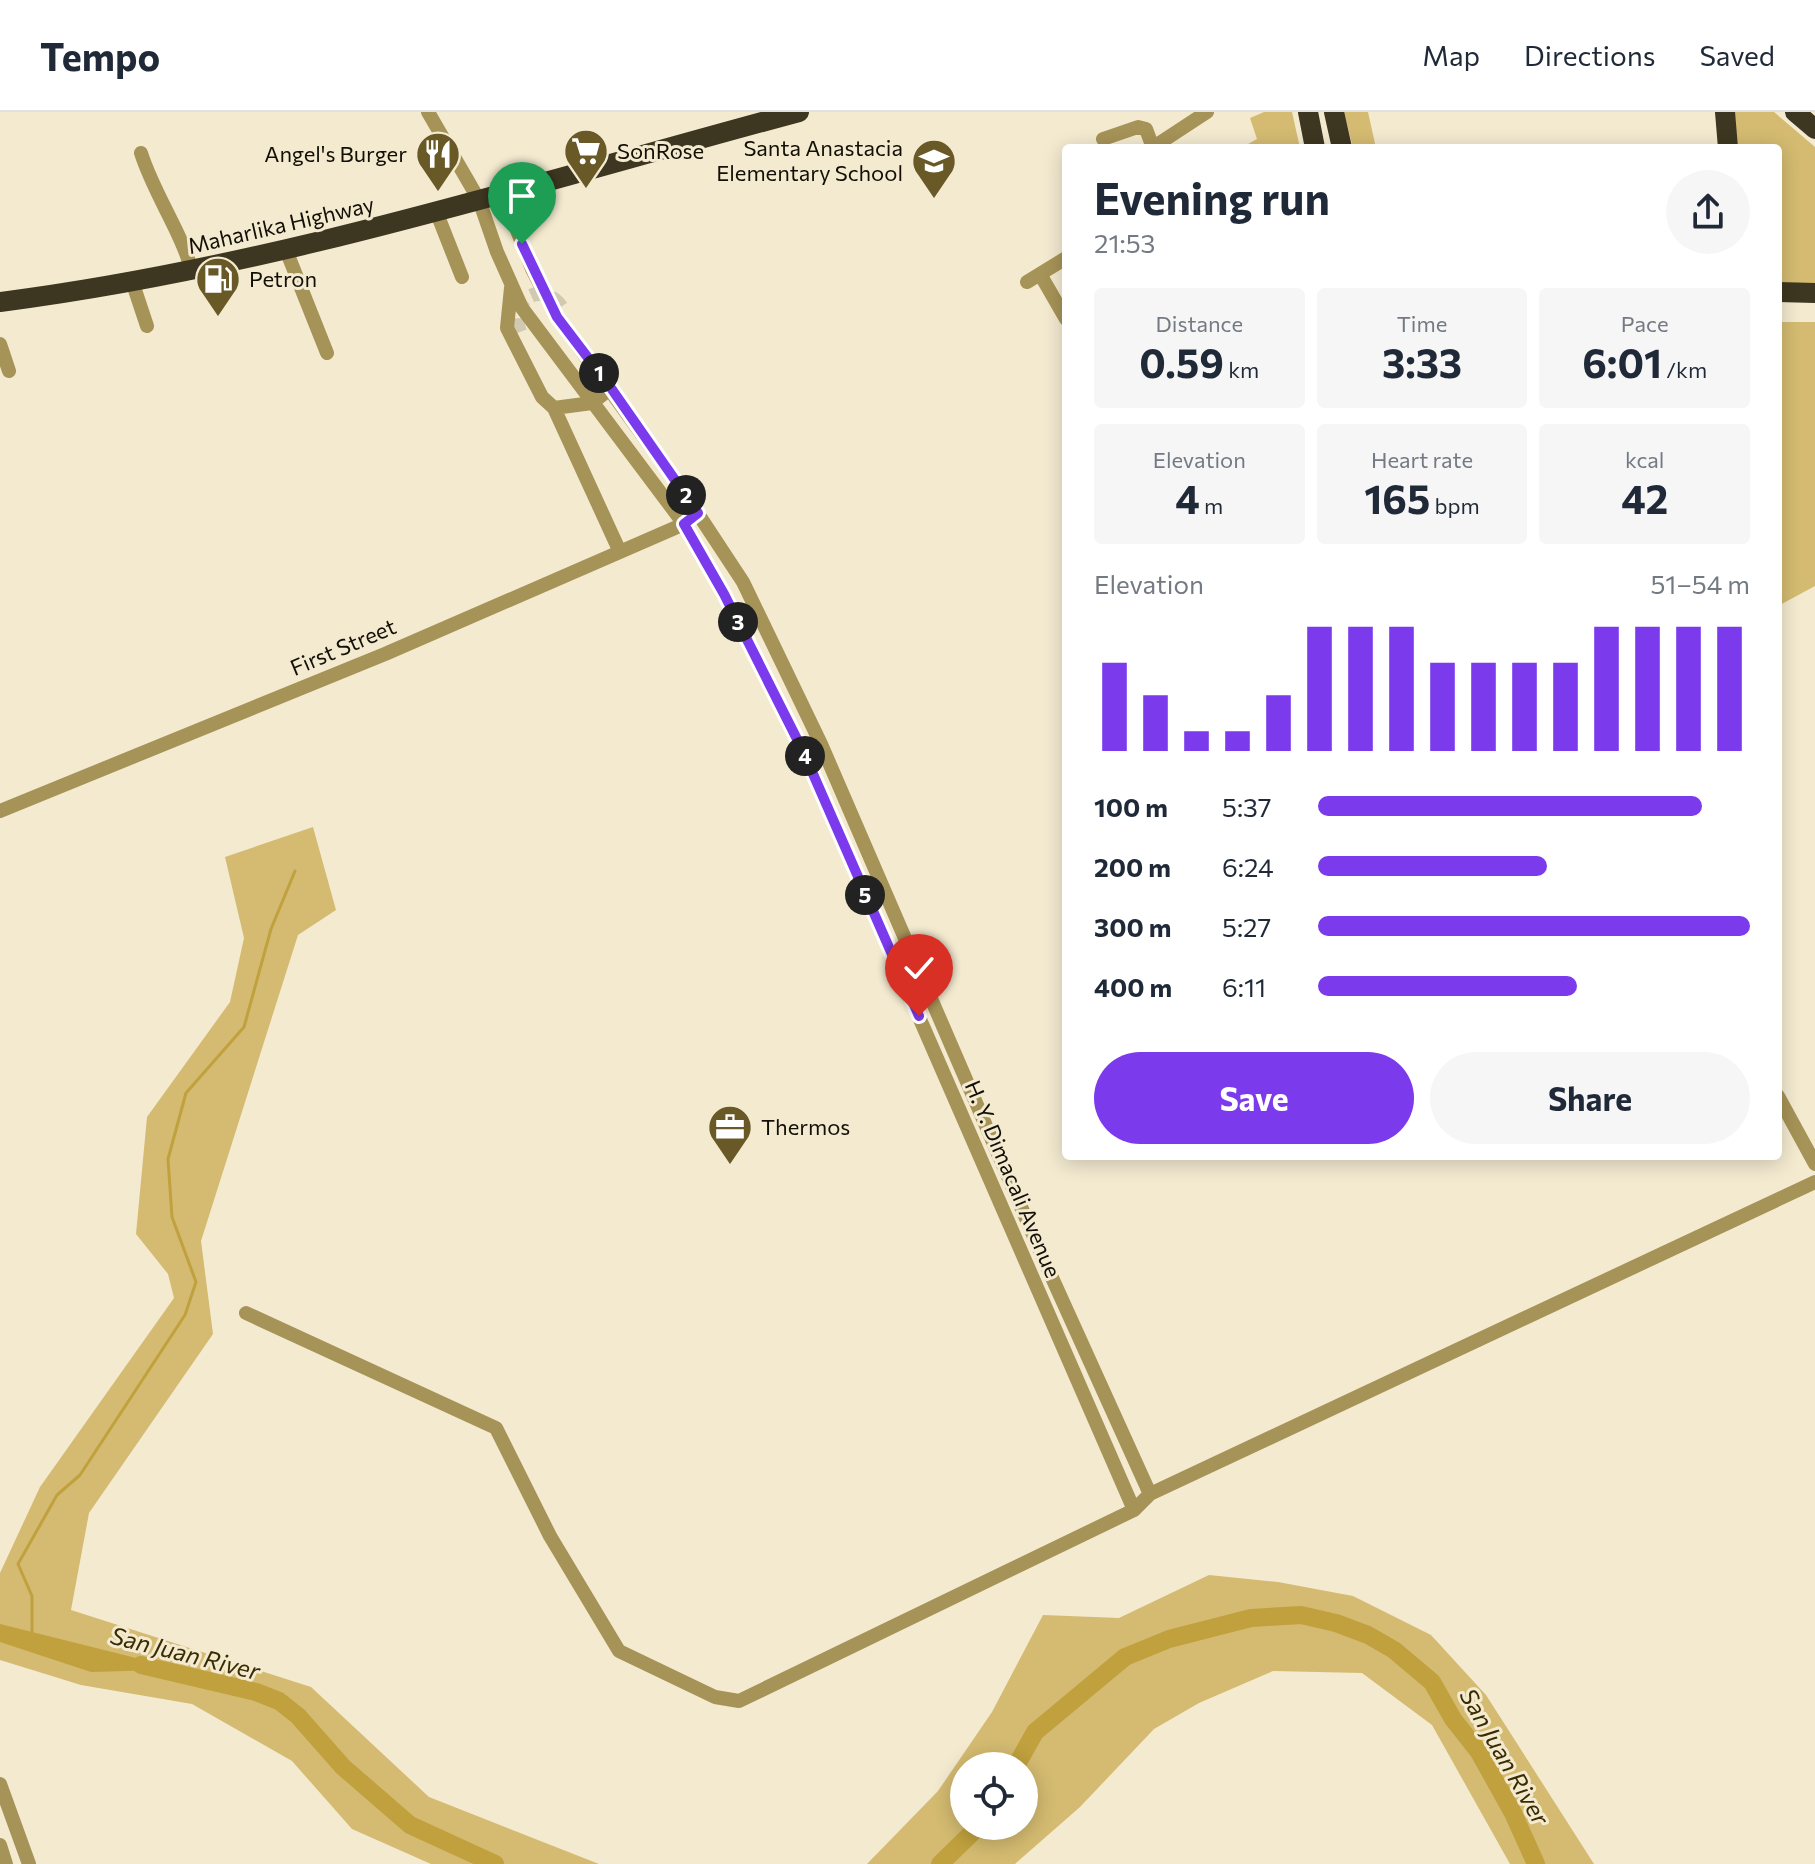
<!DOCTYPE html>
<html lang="en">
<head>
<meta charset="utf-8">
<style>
  :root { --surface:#fff; --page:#f6f6f7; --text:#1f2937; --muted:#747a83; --line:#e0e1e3; --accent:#7c3aed }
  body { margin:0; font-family:Commissioner,sans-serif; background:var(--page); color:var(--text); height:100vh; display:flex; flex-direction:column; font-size:30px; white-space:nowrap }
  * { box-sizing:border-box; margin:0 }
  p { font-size:26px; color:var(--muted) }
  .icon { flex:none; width:44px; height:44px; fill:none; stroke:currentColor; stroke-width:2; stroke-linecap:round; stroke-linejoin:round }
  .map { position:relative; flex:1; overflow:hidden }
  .drawer { position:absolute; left:1062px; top:32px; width:720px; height:1016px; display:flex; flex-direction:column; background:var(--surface); border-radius:8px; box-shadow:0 4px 20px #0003 }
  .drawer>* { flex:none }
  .tools { position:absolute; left:950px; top:1640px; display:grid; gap:16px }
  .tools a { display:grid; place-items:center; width:88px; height:88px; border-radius:50%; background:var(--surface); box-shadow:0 4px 20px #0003; font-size:40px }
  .pin { position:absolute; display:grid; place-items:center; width:68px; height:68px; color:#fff; margin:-82px -34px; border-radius:50% 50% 50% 0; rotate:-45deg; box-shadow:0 0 8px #0007 }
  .pin .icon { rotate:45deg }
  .km { position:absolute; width:40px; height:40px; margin:-20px; border-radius:50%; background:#222; color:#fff; font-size:22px; line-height:40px; text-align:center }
  .round { display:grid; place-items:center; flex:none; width:84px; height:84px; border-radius:42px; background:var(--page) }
  .headline { display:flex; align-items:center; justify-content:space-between; height:136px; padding:0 32px }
  h1 { font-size:44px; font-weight:700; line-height:60px }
  .metrics { display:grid; grid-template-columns:repeat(3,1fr); gap:12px; height:136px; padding:8px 32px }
  .metrics div { display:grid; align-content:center; border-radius:8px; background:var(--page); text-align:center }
  .metrics b { font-size:40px; font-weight:700 }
  .metrics small { font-size:22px; font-weight:400 }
  .metrics p { font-size:22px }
  .chart { height:224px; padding:16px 32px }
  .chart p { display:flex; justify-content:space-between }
  .chart svg { width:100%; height:144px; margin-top:8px; stroke:var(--accent); stroke-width:6 }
  .cta { display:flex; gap:16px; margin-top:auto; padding:16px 32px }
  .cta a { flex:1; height:92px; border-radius:48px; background:var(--accent); color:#fff; font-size:32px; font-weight:700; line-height:92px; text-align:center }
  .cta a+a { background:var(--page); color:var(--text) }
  ul { padding:0 32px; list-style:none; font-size:26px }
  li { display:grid; grid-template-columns:128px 96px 1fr; align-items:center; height:60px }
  li i { height:20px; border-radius:10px; background:var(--accent) }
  header { display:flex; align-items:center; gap:48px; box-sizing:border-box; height:112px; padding:0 40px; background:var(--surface); border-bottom:2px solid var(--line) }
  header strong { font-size:38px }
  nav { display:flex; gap:44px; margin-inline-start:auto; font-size:28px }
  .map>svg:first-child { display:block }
  .green { fill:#d4bb71; fill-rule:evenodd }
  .water { fill:#c0a13e }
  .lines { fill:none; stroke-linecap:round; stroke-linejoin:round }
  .stream { stroke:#c0a13e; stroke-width:3 }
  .river { stroke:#c0a13e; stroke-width:18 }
  .minor-tunnel { stroke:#d1c9b2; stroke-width:14; stroke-dasharray:14 7; stroke-linecap:butt }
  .minor { stroke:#a69357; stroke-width:14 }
  .highway { stroke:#3d3620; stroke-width:20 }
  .route-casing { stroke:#fff; stroke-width:16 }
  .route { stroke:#7c3aed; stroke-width:10 }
  .labels { text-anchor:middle; stroke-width:6; stroke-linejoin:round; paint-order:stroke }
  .poi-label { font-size:22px; fill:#120f06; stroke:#f3ead0; text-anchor:start }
  .street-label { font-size:22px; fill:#120f06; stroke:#f3ead0 }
  .water-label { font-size:24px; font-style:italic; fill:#392c00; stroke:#f3ead0 }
</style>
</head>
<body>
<header>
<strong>Tempo</strong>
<nav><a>Map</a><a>Directions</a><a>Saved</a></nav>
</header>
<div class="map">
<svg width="1815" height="1752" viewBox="0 0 1815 1752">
  <rect width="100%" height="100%" fill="#f3ead0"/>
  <path class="green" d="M1264 0H1292L1300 36H1241L1257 27 1250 6Z
    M1344 0H1368L1376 36H1353Z
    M1730 0H1774L1815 35V174L1778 175V36H1733Z
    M1778 210H1815V474L1778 494Z
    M313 715 336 798 298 823 201 1129 213 1222 89 1401 71 1498 311 1575 429 1685 599 1752H431L352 1717 292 1649 192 1592 81 1573 0 1548V1461L40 1375 174 1186 168 1162 136 1122 147 1005 230 890 244 826 225 745Z
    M1209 1463 1278 1470 1353 1484 1431 1523 1486 1583 1594 1752H1510L1432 1613 1362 1561 1273 1559 1199 1591 1154 1617 1080 1695 1015 1752H867L938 1679 992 1600 1043 1503 1119 1506ZM964 1654H1024V1714H964Z"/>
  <path class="water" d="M0 1512 140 1547 162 1558 91 1560 0 1530Z"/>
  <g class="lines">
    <path class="stream" d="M32 1521V1484L18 1452 57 1383 80 1363 185 1203 196 1170 172 1105 168 1047 186 981 244 915 271 817 295 759"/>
    <path class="river" d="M141 1553 256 1580 279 1589 298 1604 343 1655 410 1713 495 1752
      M1016 1654 1035 1620 1125 1545 1169 1527 1251 1506 1301 1503 1336 1511 1368 1523 1394 1538 1432 1570 1453 1607 1479 1640 1513 1701 1536 1752
      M940 1752 979 1714"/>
    <path class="minor-tunnel" d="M520 220C507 185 546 166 564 199"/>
    <path class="minor" d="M428 0 479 88 497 140 522 196 684 412 724 482 803 639 1134 1398
      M1103 27 1138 15 1146 17 1153 36
      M1152 36 1207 0
      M141 41C154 82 180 117 192 159
      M503 82 532 157 557 205 685 382 743 470 821 632 1044 1148 1150 1382
      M436 99 462 165
      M286 138 327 241
      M1040 162 1066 207
      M132 169 147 214
      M1027 170 1066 146
      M511 176 507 216 542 285 554 296 620 440
      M0 232 9 259
      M554 296 592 291 611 276
      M0 699 385 542 684 412 691 406
      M1778 984 1815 1052
      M246 1201 496 1316 550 1424 619 1539 715 1585 739 1589 1134 1398 1150 1382 1815 1070
      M0 1672 29 1752
      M0 1733 6 1752"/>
    <path class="highway" d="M1308 0 1315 36
      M1334 0 1342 36
      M1725 0 1728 36
      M1795 0 1815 17
      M1778 180 1815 181
      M0 190C273 155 534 71 799 0"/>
  </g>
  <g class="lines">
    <g class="route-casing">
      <path id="route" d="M522 132 557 205 611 276 698 401 684 412 724 482 803 639 919 904"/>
    </g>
    <use href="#route" class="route"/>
  </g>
  <defs>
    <g id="supermarket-pin" transform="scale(2.3)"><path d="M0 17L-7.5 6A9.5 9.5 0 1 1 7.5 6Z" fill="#695927" stroke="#f3ead0"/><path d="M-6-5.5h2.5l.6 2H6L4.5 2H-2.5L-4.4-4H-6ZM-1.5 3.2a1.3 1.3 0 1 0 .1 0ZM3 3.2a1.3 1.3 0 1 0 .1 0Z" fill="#fff"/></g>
    <g id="restaurant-pin" transform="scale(2.3)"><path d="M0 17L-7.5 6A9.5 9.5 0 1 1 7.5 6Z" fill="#695927" stroke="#f3ead0"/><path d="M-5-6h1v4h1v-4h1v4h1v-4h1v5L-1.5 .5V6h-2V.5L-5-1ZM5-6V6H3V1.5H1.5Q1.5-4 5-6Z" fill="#fff"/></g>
    <g id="school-pin" transform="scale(2.3)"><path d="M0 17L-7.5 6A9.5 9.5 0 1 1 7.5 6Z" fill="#695927" stroke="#f3ead0"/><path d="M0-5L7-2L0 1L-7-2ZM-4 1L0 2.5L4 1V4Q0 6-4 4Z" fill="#fff"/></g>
    <g id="fuel-pin" transform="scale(2.3)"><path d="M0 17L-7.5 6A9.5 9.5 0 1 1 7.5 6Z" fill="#695927" stroke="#f3ead0"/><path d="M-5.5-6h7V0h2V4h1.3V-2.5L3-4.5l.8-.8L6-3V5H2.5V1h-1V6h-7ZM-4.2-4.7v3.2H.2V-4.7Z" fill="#fff"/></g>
    <g id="office-pin" transform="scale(2.3)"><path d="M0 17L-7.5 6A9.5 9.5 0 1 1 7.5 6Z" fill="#695927" stroke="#f3ead0"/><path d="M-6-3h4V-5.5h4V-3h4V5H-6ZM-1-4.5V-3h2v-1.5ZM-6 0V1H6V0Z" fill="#fff"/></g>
  </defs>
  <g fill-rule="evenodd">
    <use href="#supermarket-pin" x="586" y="39"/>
    <use href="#restaurant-pin" x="438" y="42"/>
    <use href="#school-pin" x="934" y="49"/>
    <use href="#fuel-pin" x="218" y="167"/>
    <use href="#office-pin" x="730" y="1015"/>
  </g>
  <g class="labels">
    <g class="poi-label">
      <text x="903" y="44" text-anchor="end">Santa Anastacia<tspan x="903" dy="25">Elementary School</tspan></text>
      <text x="617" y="47">SonRose</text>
      <text x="407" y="50" text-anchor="end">Angel's Burger</text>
      <text x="249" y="175">Petron</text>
      <text x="761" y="1023">Thermos</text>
    </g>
    <g class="street-label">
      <text transform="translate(281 113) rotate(-13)" y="8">Maharlika Highway</text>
      <text transform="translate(343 535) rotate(-23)" y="8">First Street</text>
      <text transform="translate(1013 1067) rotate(67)" y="8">H. Y. Dimacali Avenue</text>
    </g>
    <g class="water-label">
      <text transform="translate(185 1542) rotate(14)" y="8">San Juan River</text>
      <text transform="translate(1504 1645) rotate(60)" y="8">San Juan River</text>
    </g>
  </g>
</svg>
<div class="tools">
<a><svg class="icon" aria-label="locate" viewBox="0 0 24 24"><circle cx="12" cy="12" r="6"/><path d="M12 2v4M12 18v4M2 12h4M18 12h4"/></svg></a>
</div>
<div class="pin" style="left:522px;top:132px;background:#1e9e55"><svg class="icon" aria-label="arrive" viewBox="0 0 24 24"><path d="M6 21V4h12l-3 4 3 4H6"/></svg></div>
<div class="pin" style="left:919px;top:904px;background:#d93025"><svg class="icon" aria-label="check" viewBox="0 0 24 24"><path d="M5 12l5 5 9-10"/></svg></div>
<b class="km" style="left:599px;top:261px">1</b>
<b class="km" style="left:686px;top:383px">2</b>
<b class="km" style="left:738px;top:510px">3</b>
<b class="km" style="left:805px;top:644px">4</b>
<b class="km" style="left:865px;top:783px">5</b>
<section class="drawer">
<div class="headline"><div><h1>Evening run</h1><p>21:53</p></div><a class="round"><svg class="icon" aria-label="share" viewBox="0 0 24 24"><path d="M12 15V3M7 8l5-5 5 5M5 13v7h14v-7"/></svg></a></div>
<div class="metrics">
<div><p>Distance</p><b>0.59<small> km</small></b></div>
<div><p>Time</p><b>3:33</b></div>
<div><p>Pace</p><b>6:01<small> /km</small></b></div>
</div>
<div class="metrics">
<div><p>Elevation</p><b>4<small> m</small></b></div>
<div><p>Heart rate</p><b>165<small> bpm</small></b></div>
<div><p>kcal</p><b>42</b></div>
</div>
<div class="chart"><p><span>Elevation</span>51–54 m</p>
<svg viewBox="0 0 160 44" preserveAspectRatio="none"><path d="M5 44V17M15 44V27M25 44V38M35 44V38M45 44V27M55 44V6M65 44V6M75 44V6M85 44V17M95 44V17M105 44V17M115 44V17M125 44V6M135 44V6M145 44V6M155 44V6"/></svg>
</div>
<ul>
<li><b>100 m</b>5:37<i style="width:89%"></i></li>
<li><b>200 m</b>6:24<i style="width:53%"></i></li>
<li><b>300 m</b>5:27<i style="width:100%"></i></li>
<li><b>400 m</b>6:11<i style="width:60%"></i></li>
</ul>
<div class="cta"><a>Save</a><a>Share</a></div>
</section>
</div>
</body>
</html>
